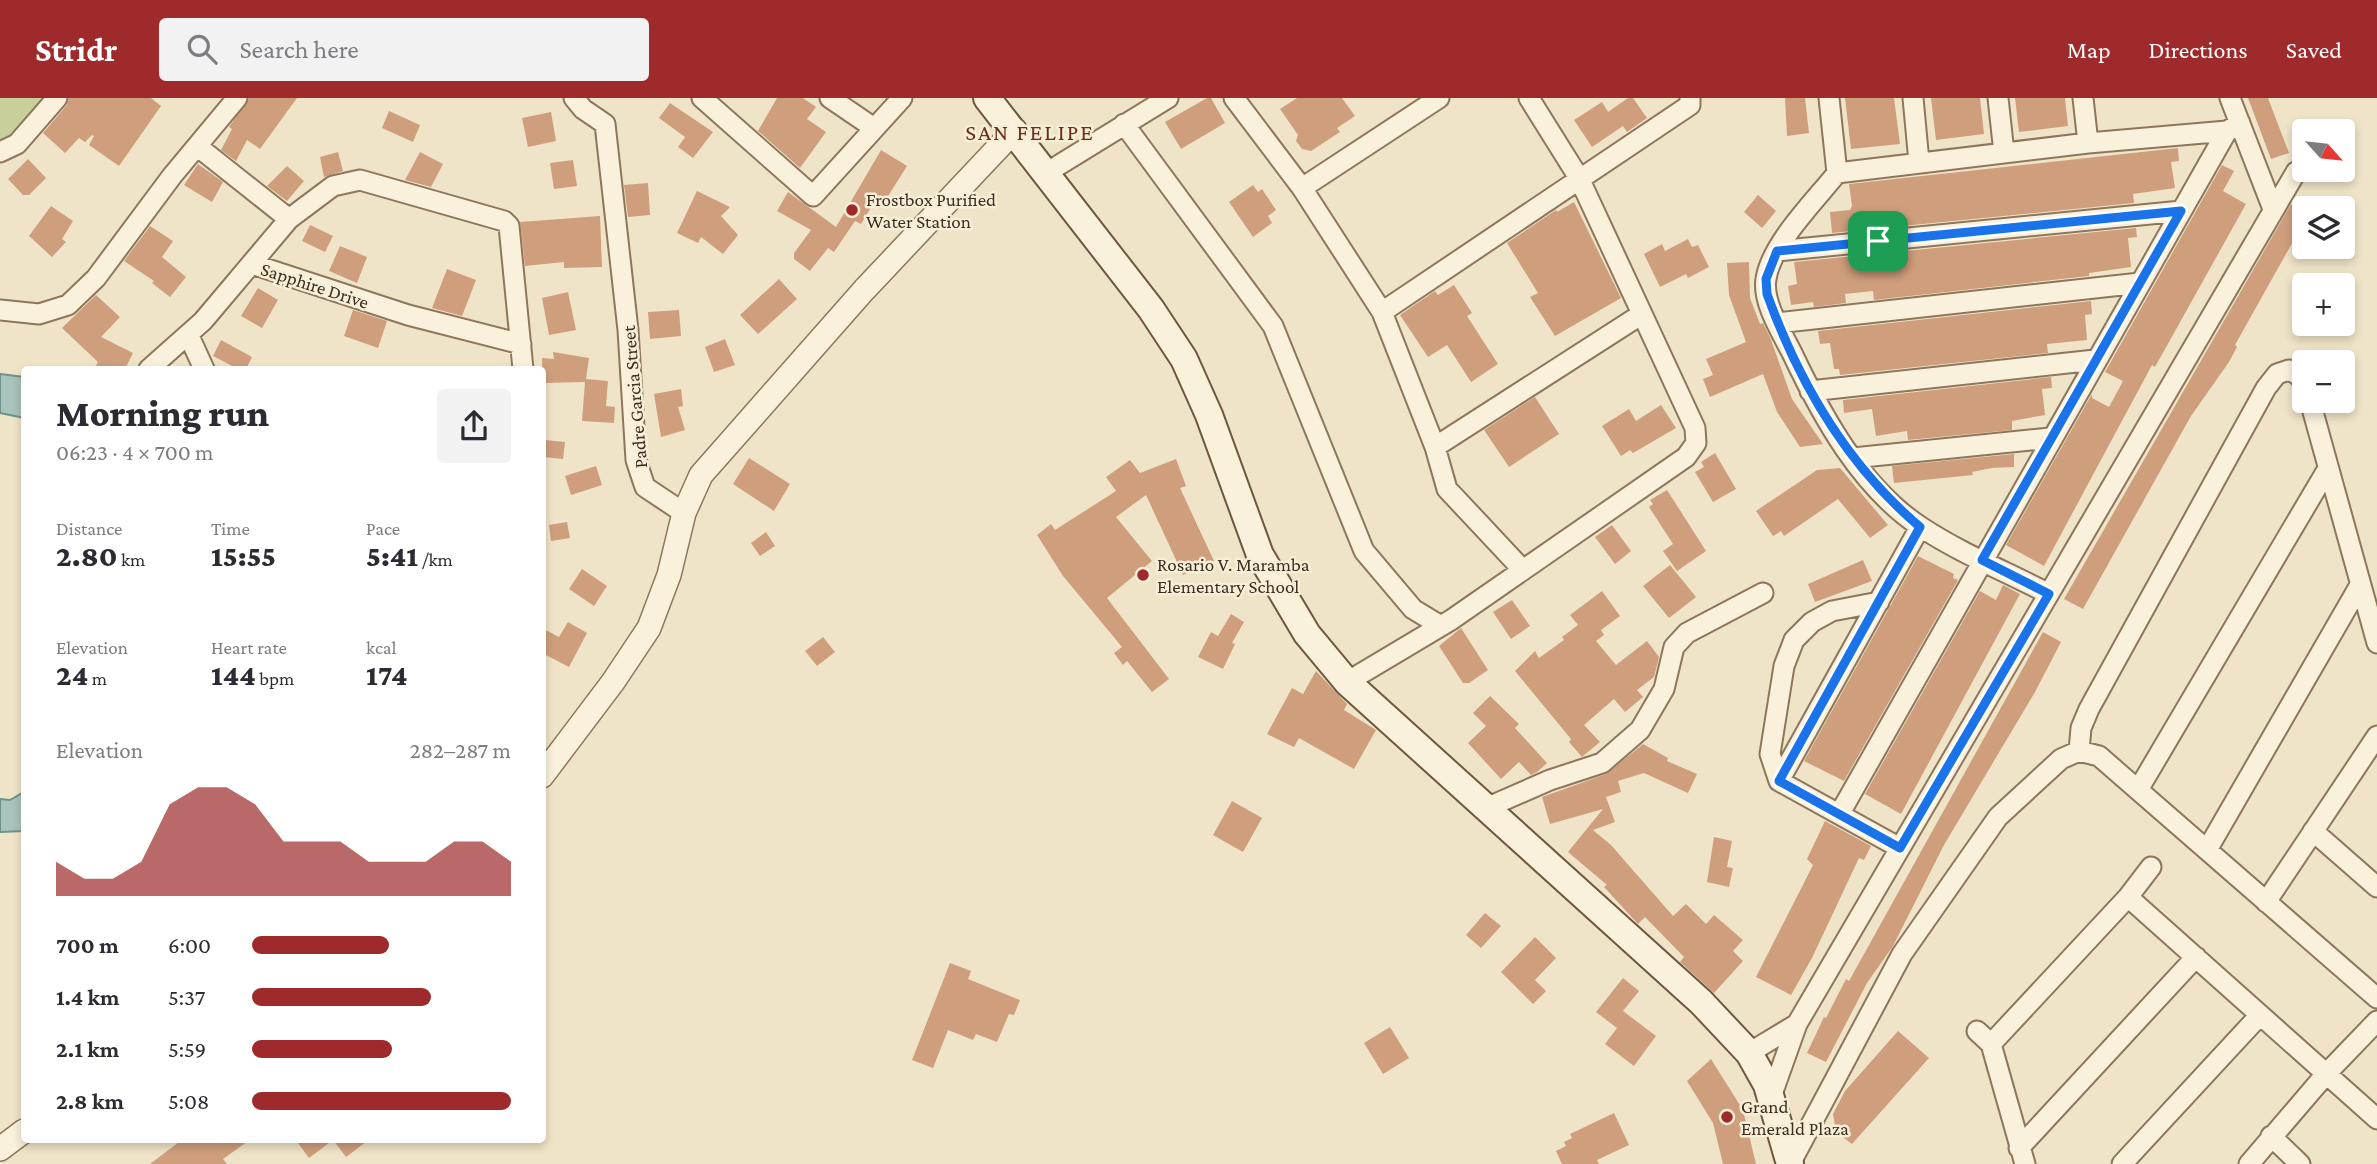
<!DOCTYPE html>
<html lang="en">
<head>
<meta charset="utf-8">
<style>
  :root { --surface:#fff; --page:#f2f2f3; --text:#2b2b33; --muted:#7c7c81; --accent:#9e2a2b }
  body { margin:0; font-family:"Crimson Pro",serif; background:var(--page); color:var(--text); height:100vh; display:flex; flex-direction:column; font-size:26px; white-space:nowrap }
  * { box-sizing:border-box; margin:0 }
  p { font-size:23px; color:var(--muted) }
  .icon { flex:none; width:38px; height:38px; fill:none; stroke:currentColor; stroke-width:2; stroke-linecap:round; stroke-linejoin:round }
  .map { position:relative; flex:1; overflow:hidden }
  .panel { position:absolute; left:21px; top:268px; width:525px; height:777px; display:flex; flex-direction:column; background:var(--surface); border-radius:7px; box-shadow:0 4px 10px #0003 }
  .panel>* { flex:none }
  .needle { width:46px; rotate:117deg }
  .tools { position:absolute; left:2292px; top:21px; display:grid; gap:14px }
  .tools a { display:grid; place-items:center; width:63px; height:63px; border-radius:7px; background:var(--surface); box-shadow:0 4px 10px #0003; font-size:35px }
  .pin { position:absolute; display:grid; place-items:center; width:60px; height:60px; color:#fff; margin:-30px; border-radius:14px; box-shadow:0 4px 10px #0006 }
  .round { display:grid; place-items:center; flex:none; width:74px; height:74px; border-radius:7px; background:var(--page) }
  .overview { display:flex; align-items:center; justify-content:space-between; height:119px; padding:0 35px }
  h1 { font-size:38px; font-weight:800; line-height:52px }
  .metrics { display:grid; grid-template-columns:repeat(3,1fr); gap:10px; height:119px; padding:7px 35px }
  .metrics div { display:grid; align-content:center }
  .metrics b { font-size:30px; font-weight:800 }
  .metrics small { font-size:19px; font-weight:400 }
  .metrics p { font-size:19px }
  .chart { height:196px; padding:14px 35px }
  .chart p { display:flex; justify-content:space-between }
  .chart svg { width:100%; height:126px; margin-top:7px; fill:var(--accent); opacity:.7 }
  ul { padding:0 35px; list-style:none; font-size:23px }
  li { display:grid; grid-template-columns:112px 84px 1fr; align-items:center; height:52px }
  li i { height:18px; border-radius:9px; background:var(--accent) }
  header { display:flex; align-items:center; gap:42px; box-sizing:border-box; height:98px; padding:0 35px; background:var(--accent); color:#fff }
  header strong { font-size:33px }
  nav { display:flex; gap:38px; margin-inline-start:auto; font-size:24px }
  .search { width:490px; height:63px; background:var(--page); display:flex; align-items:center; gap:18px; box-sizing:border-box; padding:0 24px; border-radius:7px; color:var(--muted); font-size:26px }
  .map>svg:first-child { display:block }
  .green { fill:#c9cf9b }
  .water { fill:#a9c4bc; stroke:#6f938a; stroke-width:2 }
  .building { fill:#cf9f7d }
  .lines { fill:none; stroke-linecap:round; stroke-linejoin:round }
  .minor-casing { stroke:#8d765c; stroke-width:23 }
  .tertiary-casing { stroke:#8d765c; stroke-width:26 }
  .secondary-casing { stroke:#6f573f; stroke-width:30 }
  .minor { stroke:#faf1dc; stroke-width:19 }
  .tertiary { stroke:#faf1dc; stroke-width:23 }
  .secondary { stroke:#faf1dc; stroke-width:26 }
  .route-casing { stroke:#fff; stroke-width:14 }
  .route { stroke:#1a73e8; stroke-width:9 }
  .poi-dot { fill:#9e2a2b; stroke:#f7eed8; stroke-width:2.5 }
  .labels { text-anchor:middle; stroke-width:5; stroke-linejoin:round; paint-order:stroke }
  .poi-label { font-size:19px; fill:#3d2e20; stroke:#f7eed8; text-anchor:start }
  .street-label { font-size:19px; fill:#3d2e20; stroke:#f7eed8 }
  .quarter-label { font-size:23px; letter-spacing:2px; fill:#6b2e1e; stroke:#f7eed8 }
</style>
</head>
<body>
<header>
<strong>Stridr</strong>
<div class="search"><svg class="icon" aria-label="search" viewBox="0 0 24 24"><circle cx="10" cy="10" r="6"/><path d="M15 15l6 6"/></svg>Search here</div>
<nav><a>Map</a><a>Directions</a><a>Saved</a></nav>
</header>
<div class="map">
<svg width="2377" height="1066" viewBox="0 0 2377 1066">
  <rect width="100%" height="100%" fill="#f0e4c8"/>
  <path class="green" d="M0 0H45L10 42 0 41Z"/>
  <path class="water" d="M0 276 24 279V320L0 315Z
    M24 694V733L0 734V701L10 702Z"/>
  <path class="building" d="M69 0H151L161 8 119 68 89 47 94 38 92 37 85 44 79 40 65 55 43 35 66 8Z
    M249 0H297L260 51 247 42 236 63 221 52 232 31 229 29Z
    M777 0H803L816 9 807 21 826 34 800 70 758 33Z
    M1207 0H1211L1225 25 1181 51 1165 24Z
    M1297 0H1342L1355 18 1337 30 1340 34 1311 53 1302 51 1296 43 1298 37 1280 11Z
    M1628 0H1633L1647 20 1627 34 1623 28 1592 49 1574 22 1602 4 1608 14Z
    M1785 0H1805L1809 35 1787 38Z
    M1845 0H1894L1900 46 1851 51Z
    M1931 0H1980L1984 36 1936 42Z
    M2015 0H2065L2068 28 2019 34Z
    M2248 0H2268L2289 55 2271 61Z
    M670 5 713 34 693 60 678 49 685 39 659 20Z
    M389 13 420 27 413 44 382 30Z
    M551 14 556 43 528 49 522 20Z
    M2178 50 2179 63 2171 64 2175 90 2133 96 2134 105 1832 135 1830 114 1850 112 1852 108 1849 86Z
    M881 52 907 68 880 111 873 106 861 126 855 123 834 154 828 150 810 173 794 161V155L811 132 777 113 788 94 836 129Z
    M338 54 343 73 324 79 320 59Z
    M420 54 443 66 431 89 405 82Z
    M28 61 46 80 29 97H23L8 81Z
    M573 62 577 88 554 91 550 65Z
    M198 66 223 84 212 104 184 87Z
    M2222 67 2234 73 2223 93 2246 106 2155 269 2152 267 2044 468 2006 447 2092 296V300L2109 309 2123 283 2105 274Z
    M287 68 304 83 287 103 267 88Z
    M648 85 650 117 628 119 624 87Z
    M1253 87 1258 94 1262 91 1276 112 1268 118 1272 125 1253 139 1229 104Z
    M697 93 730 109 721 118 738 137 723 156 701 139 698 145 677 135Z
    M1758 97 1776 113 1762 130 1744 114Z
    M1574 104 1621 200 1555 238 1530 199 1538 195 1507 145 1556 112 1557 114Z
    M2291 106 2305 115V122L2235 247 2237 249 2229 264 2191 318 2083 511 2064 501Z
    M51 108 73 123 62 141 66 144 52 159 29 138Z
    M600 118 602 169 564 170V164L525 168 520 124Z
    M310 127 333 138 325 154 302 143Z
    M150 128 173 143 162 159 186 179 170 199 152 185 154 183 124 163Z
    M2136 130 2137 139 2128 140 2131 169 2089 175V178L1874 202 1873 193 1845 196 1846 205 1814 209 1813 204 1791 207 1788 188 1797 186 1794 164Z
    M1688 141 1692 149 1698 147 1709 169 1688 180 1686 176 1660 189 1644 156 1662 146 1665 153Z
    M340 148 367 159 357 185 329 173Z
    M1749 164 1750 200 1760 226 1763 225 1770 239 1792 301 1823 346 1800 349 1777 314 1763 276 1710 299 1703 281 1713 277 1706 261 1746 244 1729 197 1727 165Z
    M447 171 476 182 462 218 432 210Z
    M779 181 797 201 758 236 740 217Z
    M1454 187 1472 215 1467 218 1498 266 1471 284 1447 247 1428 259 1400 217 1435 193 1438 197Z
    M258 190 278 202 262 230 241 218Z
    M568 194 576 232 549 237 542 200Z
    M96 197 120 219 101 239 133 255 125 271H94L98 264 62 230Z
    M2091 203 2092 216 2085 217 2087 242 2047 246 2048 255 1840 277 1839 271H1834L1830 245 1820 246 1818 233Z
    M353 212 387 223 378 250 344 238Z
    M679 212 681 238 650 241 648 214Z
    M725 241 735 267 714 274 705 249Z
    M221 242 252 259 246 271H238L213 258Z
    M553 254 589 260 586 281 608 283 606 308 615 309 614 325 582 323 585 284 542 285V260L554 261Z
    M2051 279 2052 290 2042 291 2045 317 2012 323V332L1908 342 1907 333 1876 338 1872 311 1844 315 1843 302Z
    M681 291 683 308 678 309 685 332 661 339 654 296Z
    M1535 299 1559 336 1509 369 1484 332Z
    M1661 307 1676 330 1633 355 1630 352 1621 358 1602 328 1629 311 1636 323Z
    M545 342 565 344 563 361 543 359Z
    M1715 355 1736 391 1713 404 1695 374 1704 369 1701 364Z
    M2014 356V369L1992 370 1972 374 1973 377 1894 385 1892 368Z
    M749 360 790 386 774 413 733 386Z
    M1176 361 1186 388 1180 390 1214 463 1183 477 1146 397 1116 419 1152 463 1107 500 1169 581 1152 594 1127 563 1123 567 1114 555 1122 549 1063 478 1037 437 1051 426 1055 432 1116 393 1106 379 1130 362 1140 375Z
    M596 368 602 387 571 397 565 378Z
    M1840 370 1888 427 1870 440 1838 401 1784 438 1781 433 1773 438 1756 413 1817 372Z
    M1667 392 1706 453 1677 473 1663 453 1673 446 1649 409 1653 406 1650 402Z
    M567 424 570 440 551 443 549 427Z
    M1612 427 1631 453 1615 466 1595 439Z
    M766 434 775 448 760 458 751 445Z
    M1918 458 1954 476 1953 480 1958 482 1844 683 1804 663Z
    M1863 462 1872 483 1815 504 1808 486Z
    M1670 467 1696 499 1669 520 1643 488Z
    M582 471 607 488 594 508 569 491Z
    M2003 487 2020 496 1901 716 1865 696 1980 493 1996 502Z
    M1602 493 1620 518 1601 532 1604 537 1596 543 1616 567 1647 543 1659 559 1654 579 1637 592 1643 599 1625 614 1614 601 1584 627 1600 644 1582 659 1569 644 1571 641 1515 573 1535 553 1539 560 1564 542 1562 539 1578 527 1570 517Z
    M1512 502 1530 528 1511 541 1493 514Z
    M1231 516 1244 524 1232 545 1235 546 1223 571 1198 559 1211 534 1218 538Z
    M568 524 587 535 569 569 542 555V530L559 539Z
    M1461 530 1488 572 1469 585H1463L1439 548Z
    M2043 534 2061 544 2035 594 1944 747 1893 848 1867 885 1826 964 1807 955 1824 919 1826 920 1846 881 1849 883Z
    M823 539 835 554 817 568 805 553Z
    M1316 573 1347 606 1344 612 1376 632 1354 671 1299 640 1294 649 1267 636 1292 590 1303 596Z
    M1490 598 1519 626 1515 630 1547 665 1537 674 1531 677 1519 664 1501 681 1468 645 1486 628 1473 615Z
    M1643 646 1668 660 1667 663 1697 676 1688 695 1644 675 1618 683 1621 694 1606 699 1615 724 1593 732 1611 747 1673 818 1686 806 1706 826 1714 817 1743 842 1733 853 1743 863 1714 895 1680 864 1684 859 1645 819 1638 826 1604 789 1607 787 1568 754 1603 711 1550 726 1542 699 1606 676Z
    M1232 703 1262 720 1243 754 1213 737Z
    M1825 723 1871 748 1864 762 1859 760 1812 860 1791 897 1756 879 1813 767 1807 761Z
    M1714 739 1732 743 1727 769 1733 770 1729 789 1707 784Z
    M1485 815 1501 828 1481 850 1466 837Z
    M1535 839 1556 860 1535 882 1546 893 1533 906 1501 874Z
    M950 865 971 873 968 881 1020 902 1014 917 1009 916 997 944 976 936 973 942 948 932 933 970 912 962Z
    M1623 880 1639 893 1623 913 1656 938 1634 968 1605 946 1617 930 1596 914Z
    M1390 929 1409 960 1383 976 1364 945Z
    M1898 933 1929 960 1852 1046 1836 1034 1833 1016 1845 993Z
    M1711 961 1743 1012 1756 1066H1723L1713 1025 1687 983Z
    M1614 1015 1629 1047 1597 1062 1599 1066H1562L1556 1053 1566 1048 1564 1044 1572 1040 1570 1036Z
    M183 1041H251L223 1061 227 1066H150Z
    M295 1041H370L346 1059 333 1042 309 1060Z"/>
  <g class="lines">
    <g class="minor-casing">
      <path id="minor" d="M574 0 583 11 605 26 628 232 636 362 645 389 684 415
        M702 0 813 98 902 0
        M830 0 874 30
        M1234 0 1302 90 1382 214 1435 349 1447 391 1522 471
        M1829 0 1837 75
        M1913 0 1919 64
        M1998 0 2004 55
        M2083 0 2088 45
        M2230 0 2273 111
        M1124 26 1273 228 1364 453 1413 511 1441 528
        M197 48 289 121
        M0 54 17 46 57 0
        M1046 75 1168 0
        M1302 90 1439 0
        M1777 153 2181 113
        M252 166 408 217 521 246
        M0 212 39 216 68 207 96 180 172 78 237 0
        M1382 214 1690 7V0
        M1777 225 2140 185
        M189 238 204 271
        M149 271 203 223 289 121 333 88 360 82 504 123 509 128 523 271
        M1810 293 2095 262
        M2310 303 2377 545
        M1435 349 1642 216
        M1853 360 2050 340
        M2049 496C2007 474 1960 455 1921 429 1861 390 1822 318 1792 255 1782 235 1762 204 1766 181 1771 146 1815 103 1837 75L2088 45 2227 33 2240 25
        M1347 584 1451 522 1686 359 1696 345 1695 330 1579 80 1529 0
        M2079 653 2081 630 2089 611 2266 290 2277 276 2289 272 2298 277 2305 286
        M1779 683 1770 656 1784 568 1794 542 1812 524 1832 513 1879 504
        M2138 692 2327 372
        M1486 710 1550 682 1602 665 1640 632 1664 591 1674 549 1687 535 1763 495
        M1840 715 2227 33
        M2313 733 2377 789
        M1900 750 1779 683 1920 429
        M2207 752 2360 487
        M2128 799 2377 1021
        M2266 804 2377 638
        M1977 933 1991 946 2025 1066
        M1991 946 2128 799 2151 769
        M1749 955 1797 926
        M1771 999 1797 926 2296 74
        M2271 1038 2300 1066
        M2019 1050 2196 859
        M1790 1066 1902 856 1998 719 2061 661 2079 653 2099 658 2377 900
        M2122 1066 2260 917
        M2249 1066 2326 976 2377 923"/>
    </g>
    <g class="tertiary-casing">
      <path id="tertiary" d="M542 678 613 584 649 530 669 477 684 415 701 377 864 192 1015 32
        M0 1051 24 1033"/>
    </g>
    <g class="secondary-casing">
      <path id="secondary" d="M987 0 1151 211 1184 261 1209 317 1260 457 1307 536 1347 584 1701 904 1749 955 1767 987 1790 1066"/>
    </g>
    <use href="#minor" class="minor"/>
    <use href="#tertiary" class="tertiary"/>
    <use href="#secondary" class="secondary"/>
  </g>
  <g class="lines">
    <g class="route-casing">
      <path id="route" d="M2181 113 1982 462 2049 496 1900 750 1779 683 1920 429C1848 368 1799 285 1767 196L1766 181 1777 153Z"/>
    </g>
    <use href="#route" class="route"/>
  </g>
  <g class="poi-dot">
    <circle cx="852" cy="112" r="7"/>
    <circle cx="1143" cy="477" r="7"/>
    <circle cx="1727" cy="1019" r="7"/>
  </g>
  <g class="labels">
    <g class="poi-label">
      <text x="866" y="108">Frostbox Purified<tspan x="866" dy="22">Water Station</tspan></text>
      <text x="1157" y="473">Rosario V. Maramba<tspan x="1157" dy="22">Elementary School</tspan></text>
      <text x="1741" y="1015">Grand<tspan x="1741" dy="22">Emerald Plaza</tspan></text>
    </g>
    <g class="street-label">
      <text transform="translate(315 187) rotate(18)" y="7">Sapphire Drive</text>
      <text transform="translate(634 299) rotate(-95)" y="7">Padre Garcia Street</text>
    </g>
    <g class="quarter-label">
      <text x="1030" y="42">SAN FELIPE</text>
    </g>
  </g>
</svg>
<div class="tools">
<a><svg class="needle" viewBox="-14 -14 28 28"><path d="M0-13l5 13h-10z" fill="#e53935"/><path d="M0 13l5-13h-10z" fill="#7c7c81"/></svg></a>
<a><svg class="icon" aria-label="layers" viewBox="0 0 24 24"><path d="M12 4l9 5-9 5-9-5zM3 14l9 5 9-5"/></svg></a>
<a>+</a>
<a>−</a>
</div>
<div class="pin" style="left:1878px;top:143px;background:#1e9e55"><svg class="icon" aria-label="arrive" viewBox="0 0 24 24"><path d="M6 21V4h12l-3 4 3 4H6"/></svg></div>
<section class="panel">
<div class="overview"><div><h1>Morning run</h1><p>06:23 · 4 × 700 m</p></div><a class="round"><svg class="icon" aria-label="share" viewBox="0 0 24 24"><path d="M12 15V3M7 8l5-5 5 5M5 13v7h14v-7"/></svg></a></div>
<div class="metrics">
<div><p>Distance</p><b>2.80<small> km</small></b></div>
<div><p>Time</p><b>15:55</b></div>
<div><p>Pace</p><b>5:41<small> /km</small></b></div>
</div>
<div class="metrics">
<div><p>Elevation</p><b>24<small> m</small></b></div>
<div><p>Heart rate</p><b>144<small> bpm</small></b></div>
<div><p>kcal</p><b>174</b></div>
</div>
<div class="chart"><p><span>Elevation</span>282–287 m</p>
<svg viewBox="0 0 160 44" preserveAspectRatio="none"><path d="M0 44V32L10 38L20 38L30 32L40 12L50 6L60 6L70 12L80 25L90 25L100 25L110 32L120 32L130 32L140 25L150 25L160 32V44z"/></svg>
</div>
<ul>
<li><b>700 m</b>6:00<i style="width:53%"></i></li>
<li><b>1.4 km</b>5:37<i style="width:69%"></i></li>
<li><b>2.1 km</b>5:59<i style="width:54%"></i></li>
<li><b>2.8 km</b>5:08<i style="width:100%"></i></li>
</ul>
</section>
</div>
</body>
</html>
